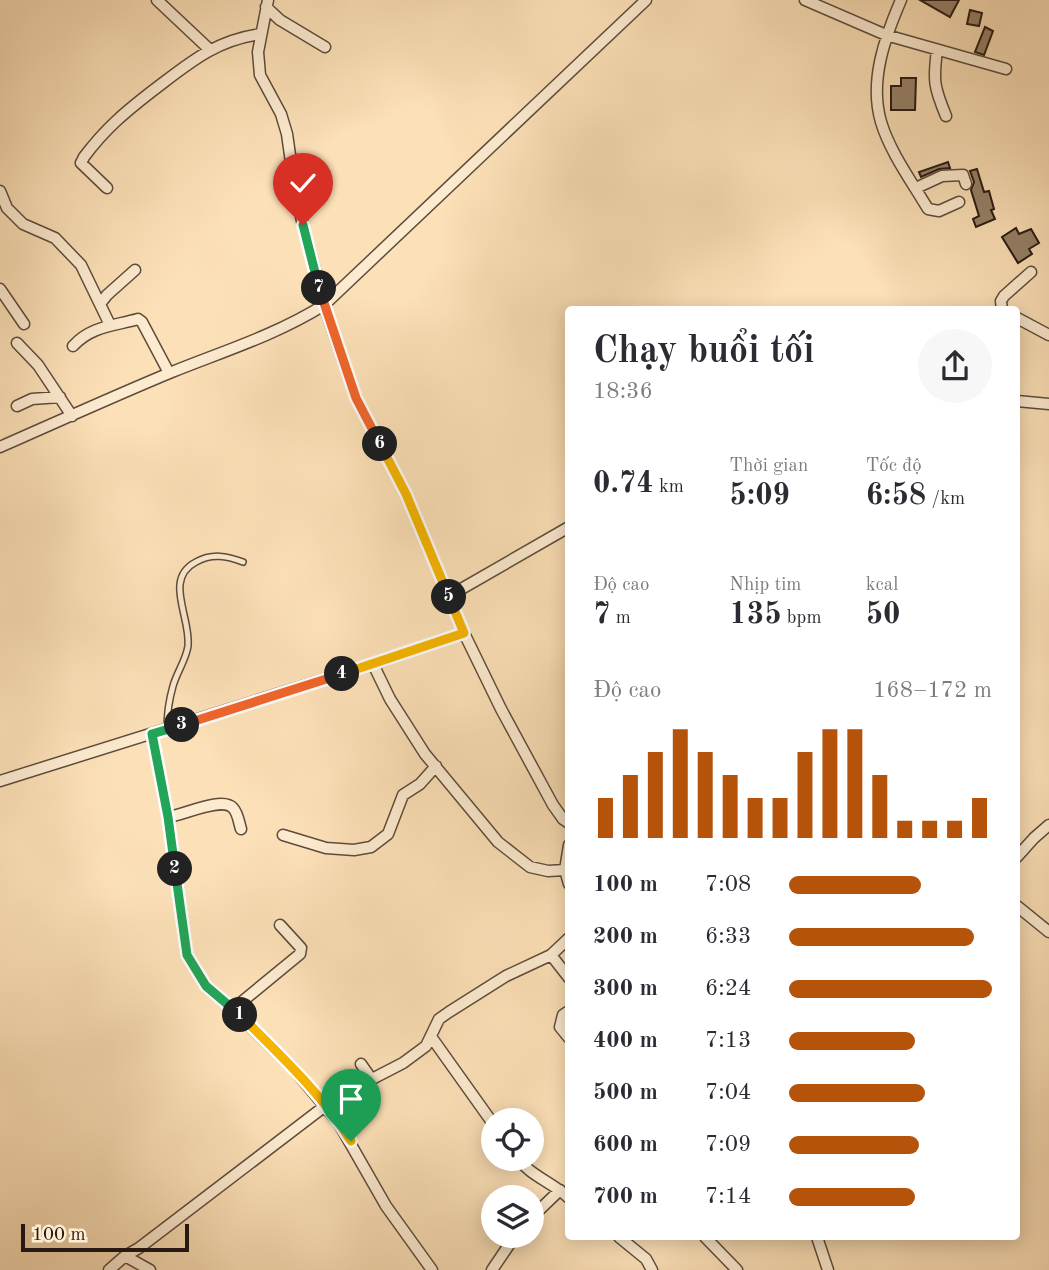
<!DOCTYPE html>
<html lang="vi">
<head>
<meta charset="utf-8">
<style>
  :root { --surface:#fff; --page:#f7f7f7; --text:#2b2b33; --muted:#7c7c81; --accent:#b45309 }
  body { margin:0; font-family:"Old Standard TT",serif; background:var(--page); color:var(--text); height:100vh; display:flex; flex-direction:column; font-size:26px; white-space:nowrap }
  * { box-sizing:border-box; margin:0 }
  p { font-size:23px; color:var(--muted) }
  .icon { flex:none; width:38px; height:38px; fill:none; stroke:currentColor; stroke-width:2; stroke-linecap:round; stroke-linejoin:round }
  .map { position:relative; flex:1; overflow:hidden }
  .drawer { position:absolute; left:565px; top:306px; width:455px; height:934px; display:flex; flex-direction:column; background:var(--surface); border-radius:7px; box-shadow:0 4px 18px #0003 }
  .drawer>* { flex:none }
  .buttons { position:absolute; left:481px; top:1108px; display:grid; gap:14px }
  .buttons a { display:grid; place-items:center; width:63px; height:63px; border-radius:50%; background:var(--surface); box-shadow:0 4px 18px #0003; font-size:35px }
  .scale { position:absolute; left:21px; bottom:18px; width:168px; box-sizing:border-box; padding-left:7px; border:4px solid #281a13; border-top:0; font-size:19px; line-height:24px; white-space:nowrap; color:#281a13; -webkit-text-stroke:5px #fdebd0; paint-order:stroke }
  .pin { position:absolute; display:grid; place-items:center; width:60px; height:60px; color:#fff; margin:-72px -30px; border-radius:50% 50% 50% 0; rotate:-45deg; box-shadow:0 0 7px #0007 }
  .pin .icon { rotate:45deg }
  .km { position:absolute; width:35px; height:35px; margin:-18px; border-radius:50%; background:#222; color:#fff; font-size:19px; line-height:35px; text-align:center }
  .round { display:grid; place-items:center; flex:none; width:74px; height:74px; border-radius:37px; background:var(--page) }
  .head { display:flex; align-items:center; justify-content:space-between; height:119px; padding:0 28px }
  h1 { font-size:38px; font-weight:700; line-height:52px }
  .metrics { display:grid; grid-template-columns:repeat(3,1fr); gap:10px; height:119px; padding:7px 28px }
  .metrics div { display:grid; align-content:center }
  .metrics b { font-size:30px; font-weight:700 }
  .metrics small { font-size:19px; font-weight:400 }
  .metrics p { font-size:19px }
  .chart { height:196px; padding:14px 28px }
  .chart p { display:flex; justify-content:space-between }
  .chart svg { width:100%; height:126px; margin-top:7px; stroke:var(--accent); stroke-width:6 }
  ul { padding:0 28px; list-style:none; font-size:23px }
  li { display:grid; grid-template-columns:112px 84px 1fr; align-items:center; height:52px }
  li i { height:18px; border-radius:9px; background:var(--accent) }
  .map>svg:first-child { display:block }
  .building { fill:#968168; stroke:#281a13; stroke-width:2 }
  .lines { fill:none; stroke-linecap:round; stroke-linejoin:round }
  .service-casing { stroke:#5d4c3c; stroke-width:8 }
  .minor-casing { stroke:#5d4c3c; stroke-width:13 }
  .service { stroke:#fdebd0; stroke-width:5 }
  .minor { stroke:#fdebd0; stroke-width:10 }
  .split-1-casing { stroke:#fff; stroke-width:14 }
  .split-2-casing { stroke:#fff; stroke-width:14 }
  .split-3-casing { stroke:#fff; stroke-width:14 }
  .split-4-casing { stroke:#fff; stroke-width:14 }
  .split-5-casing { stroke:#fff; stroke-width:14 }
  .split-6-casing { stroke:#fff; stroke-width:14 }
  .split-7-casing { stroke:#fff; stroke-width:14 }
  .split-8-casing { stroke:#fff; stroke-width:14 }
  .split-1 { stroke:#f5b400; stroke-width:9 }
  .split-2 { stroke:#22a559; stroke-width:9 }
  .split-3 { stroke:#22a559; stroke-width:9 }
  .split-4 { stroke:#f0652b; stroke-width:9 }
  .split-5 { stroke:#f5b400; stroke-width:9 }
  .split-6 { stroke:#f5b400; stroke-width:9 }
  .split-7 { stroke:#f0652b; stroke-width:9 }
  .split-8 { stroke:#22a559; stroke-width:9 }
</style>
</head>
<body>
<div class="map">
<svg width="1049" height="1270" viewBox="0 0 1049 1270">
  <rect width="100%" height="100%" fill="#fce0b7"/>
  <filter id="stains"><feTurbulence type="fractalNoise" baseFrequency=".00286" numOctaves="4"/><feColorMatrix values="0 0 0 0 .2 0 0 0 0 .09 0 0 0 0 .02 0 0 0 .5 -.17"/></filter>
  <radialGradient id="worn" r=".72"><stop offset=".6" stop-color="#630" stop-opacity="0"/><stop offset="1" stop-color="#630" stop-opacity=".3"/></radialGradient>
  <path class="building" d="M920 0H959L950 17Z
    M970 10 982 13 979 26 967 24Z
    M985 27 993 31 984 55 975 52Z
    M901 78H916L915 110H891V86H901Z
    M948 162 950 168 939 169 921 177 919 172Z
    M977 169 984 192 989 191 994 209 991 210 995 219 976 227 973 219 979 216 971 190 974 182 970 171Z
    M1016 228 1019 234 1031 229 1039 243 1029 249 1032 254 1018 263 1002 237Z"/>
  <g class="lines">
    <g class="service-casing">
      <path id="service" d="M167 729C167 715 169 700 173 686 177 672 186 660 188 646 191 617 163 579 196 562 212 553 227 556 243 562"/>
    </g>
    <g class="minor-casing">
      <path id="minor" d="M157 0 209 49
        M268 0 258 52 260 75 281 114 287 134 295 190 303 225 324 305 356 398 406 494 464 633 501 709 553 805 563 819 569 823
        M805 0 886 35 1006 69
        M901 0C885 37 869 81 881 122 890 152 912 182 928 209L939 211 959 202
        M266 7 280 20 325 47
        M937 50C933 81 934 87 946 116
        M107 188 81 163 84 157C105 129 124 113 151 92 187 65 214 40 261 34
        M916 188 942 176 963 175 966 184
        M0 191 7 208 23 224 55 238 81 265 110 325
        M0 289 24 324
        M100 304 107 295 135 270
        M1002 310 1001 301 1004 296 1031 272
        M1017 318 1049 335
        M17 343 38 365 72 416
        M73 346C91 326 114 326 138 319L142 322 169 373
        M1017 401 1049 404
        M17 406 32 399 60 397
        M0 447C57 422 114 396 172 372 224 351 276 335 324 305L646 0
        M449 596 569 527
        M373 664 390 699 425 754 498 842 530 867 548 871 565 870
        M152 734 168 817 187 955 206 986 233 1009 292 1067 338 1122 386 1206 432 1270
        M0 781 373 664 464 633
        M168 817C184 815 222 796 233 808 238 813 239 823 241 829
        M283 835 326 848 354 850 371 847 388 834 403 795 420 784 436 766
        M569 845 565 870 569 884
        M1017 857 1034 838 1049 825
        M1017 906 1049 932
        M551 955 569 978
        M233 1009 300 954 301 948 280 925
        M569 1011 563 1015 560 1027 569 1038
        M432 1038 494 1125
        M361 1064 370 1077 374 1078 403 1063 426 1046 439 1019 449 1012 506 976 551 955 569 938
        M517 1158C531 1176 553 1183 569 1198
        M532 1217 560 1190
        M619 1237 646 1259 652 1270
        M705 1237 737 1270
        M817 1237 828 1270
        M109 1270 125 1256
        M150 1270 125 1256 139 1248 325 1106
        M492 1270 515 1236"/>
    </g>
    <use href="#service" class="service"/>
    <use href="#minor" class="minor"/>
  </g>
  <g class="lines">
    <g class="split-1-casing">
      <path id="split-1" d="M240 1015C279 1054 322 1094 351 1141"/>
    </g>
    <g class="split-2-casing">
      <path id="split-2" d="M175 869 187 955 206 986 240 1015"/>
    </g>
    <g class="split-3-casing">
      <path id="split-3" d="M175 869 168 817 152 734 182 725"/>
    </g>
    <g class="split-4-casing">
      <path id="split-4" d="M182 725 342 674"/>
    </g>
    <g class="split-5-casing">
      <path id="split-5" d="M342 674 464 633 449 597"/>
    </g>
    <g class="split-6-casing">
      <path id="split-6" d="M380 444 406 494 449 597"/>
    </g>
    <g class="split-7-casing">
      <path id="split-7" d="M319 288 356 398 380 444"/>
    </g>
    <g class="split-8-casing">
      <path id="split-8" d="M303 225 319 288"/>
    </g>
    <use href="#split-1" class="split-1"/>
    <use href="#split-2" class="split-2"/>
    <use href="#split-3" class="split-3"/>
    <use href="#split-4" class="split-4"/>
    <use href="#split-5" class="split-5"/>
    <use href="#split-6" class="split-6"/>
    <use href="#split-7" class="split-7"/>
    <use href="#split-8" class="split-8"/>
  </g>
  <rect width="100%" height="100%" filter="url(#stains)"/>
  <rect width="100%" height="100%" fill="url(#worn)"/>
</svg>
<div class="buttons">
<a><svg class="icon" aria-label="locate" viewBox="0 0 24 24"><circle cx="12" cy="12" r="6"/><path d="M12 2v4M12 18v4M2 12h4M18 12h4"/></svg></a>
<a><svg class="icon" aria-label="layers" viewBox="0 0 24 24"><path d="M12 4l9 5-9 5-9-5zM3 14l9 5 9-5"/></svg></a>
</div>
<div class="scale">100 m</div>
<div class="pin" style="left:351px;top:1141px;background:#1e9e55"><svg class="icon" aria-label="arrive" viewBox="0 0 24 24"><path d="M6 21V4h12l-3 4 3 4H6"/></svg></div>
<div class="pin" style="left:303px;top:225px;background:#d93025"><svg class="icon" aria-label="check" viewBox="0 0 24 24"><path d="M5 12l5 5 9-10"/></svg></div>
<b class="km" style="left:240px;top:1015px">1</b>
<b class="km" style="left:175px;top:869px">2</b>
<b class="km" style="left:182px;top:725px">3</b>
<b class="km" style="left:342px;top:674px">4</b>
<b class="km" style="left:449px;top:597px">5</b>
<b class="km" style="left:380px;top:444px">6</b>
<b class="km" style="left:319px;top:288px">7</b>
<section class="drawer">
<div class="head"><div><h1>Chạy buổi tối</h1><p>18:36</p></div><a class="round"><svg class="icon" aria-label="share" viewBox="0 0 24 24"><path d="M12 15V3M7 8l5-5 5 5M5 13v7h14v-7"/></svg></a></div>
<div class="metrics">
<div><b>0.74<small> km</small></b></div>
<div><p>Thời gian</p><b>5:09</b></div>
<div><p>Tốc độ</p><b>6:58<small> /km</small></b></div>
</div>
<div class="metrics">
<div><p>Độ cao</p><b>7<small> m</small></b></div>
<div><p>Nhịp tim</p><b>135<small> bpm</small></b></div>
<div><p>kcal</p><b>50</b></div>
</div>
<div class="chart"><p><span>Độ cao</span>168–172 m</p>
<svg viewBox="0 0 160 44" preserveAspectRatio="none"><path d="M5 44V30M15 44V22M25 44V14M35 44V6M45 44V14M55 44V22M65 44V30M75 44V30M85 44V14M95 44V6M105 44V6M115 44V22M125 44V38M135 44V38M145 44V38M155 44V30"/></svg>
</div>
<ul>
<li><b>100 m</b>7:08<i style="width:65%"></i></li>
<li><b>200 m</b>6:33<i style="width:91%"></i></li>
<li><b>300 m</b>6:24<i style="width:100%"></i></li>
<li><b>400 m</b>7:13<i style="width:62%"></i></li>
<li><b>500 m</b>7:04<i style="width:67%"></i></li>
<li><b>600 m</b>7:09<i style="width:64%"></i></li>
<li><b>700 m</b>7:14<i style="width:62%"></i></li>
</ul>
</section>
</div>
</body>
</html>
